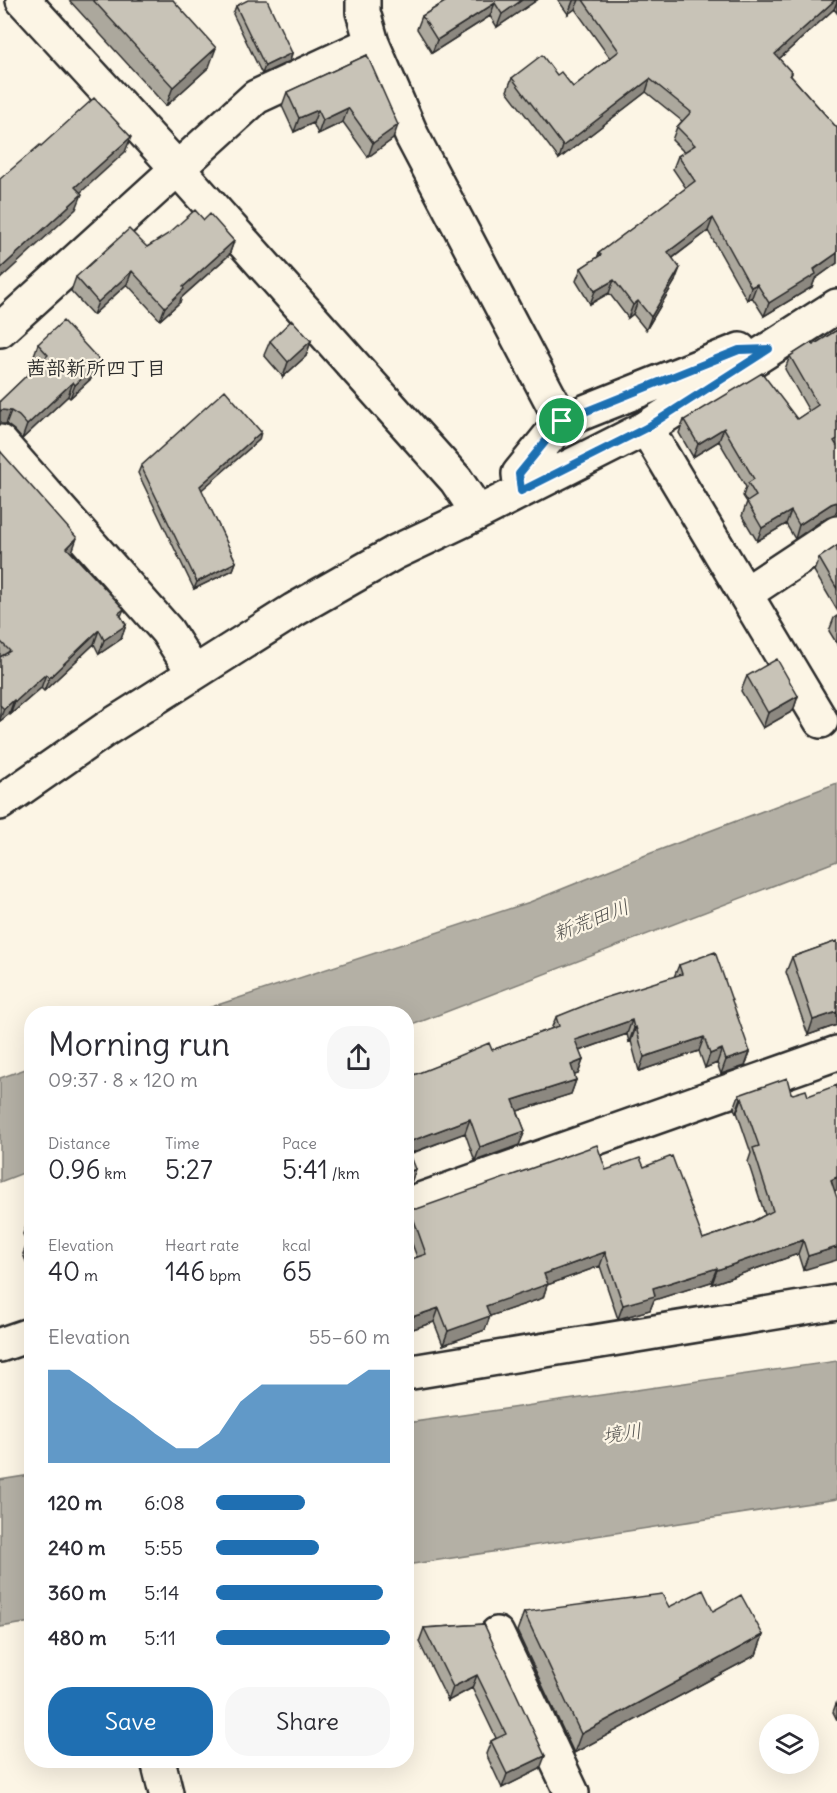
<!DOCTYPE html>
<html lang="en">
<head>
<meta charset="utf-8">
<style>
  :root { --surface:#fff; --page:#f7f7f7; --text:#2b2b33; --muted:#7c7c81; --accent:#1f6fb2 }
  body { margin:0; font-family:Delius,"Klee One",sans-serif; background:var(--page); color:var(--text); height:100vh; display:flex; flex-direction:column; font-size:22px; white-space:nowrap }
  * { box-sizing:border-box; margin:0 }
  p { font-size:20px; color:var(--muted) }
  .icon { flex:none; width:33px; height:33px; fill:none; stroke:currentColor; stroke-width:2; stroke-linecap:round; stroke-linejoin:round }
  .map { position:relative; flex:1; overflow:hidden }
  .panel { position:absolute; left:24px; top:1006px; width:390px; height:762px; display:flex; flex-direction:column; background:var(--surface); border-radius:24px; box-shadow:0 6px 24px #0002 }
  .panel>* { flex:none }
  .fabs { position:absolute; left:759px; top:1714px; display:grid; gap:12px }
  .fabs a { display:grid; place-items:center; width:60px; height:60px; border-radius:50%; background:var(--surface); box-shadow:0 6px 24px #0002; font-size:30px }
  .pin { position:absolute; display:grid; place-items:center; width:51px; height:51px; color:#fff; margin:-26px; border:3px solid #fff; border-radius:50%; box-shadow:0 2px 6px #0007 }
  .round { display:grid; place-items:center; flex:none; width:63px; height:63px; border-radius:24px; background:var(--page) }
  .overview { display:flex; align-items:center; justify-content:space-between; height:102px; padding:0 24px }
  h1 { font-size:33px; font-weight:600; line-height:45px }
  .stats { display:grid; grid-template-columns:repeat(3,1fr); gap:9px; height:102px; padding:6px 24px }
  .stats div { display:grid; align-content:center }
  .stats b { font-size:26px; font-weight:600 }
  .stats small { font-size:16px; font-weight:400 }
  .stats p { font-size:16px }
  .chart { height:168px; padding:12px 24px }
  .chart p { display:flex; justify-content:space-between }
  .chart svg { width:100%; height:108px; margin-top:6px; fill:var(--accent); opacity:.7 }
  .primary-button { display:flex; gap:12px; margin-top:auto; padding:12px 24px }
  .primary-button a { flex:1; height:69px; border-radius:24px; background:var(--accent); color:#fff; font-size:24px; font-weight:600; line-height:69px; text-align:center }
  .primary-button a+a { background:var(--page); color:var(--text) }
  ul { padding:0 24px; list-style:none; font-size:20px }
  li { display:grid; grid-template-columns:96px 72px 1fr; align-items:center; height:45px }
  li i { height:15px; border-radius:8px; background:var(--accent) }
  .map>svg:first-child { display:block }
  .water { fill:#b4b0a5; stroke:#7d7b74; stroke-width:1.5 }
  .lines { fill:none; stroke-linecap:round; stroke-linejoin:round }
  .minor-casing { stroke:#2b2b2b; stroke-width:38 }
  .minor { stroke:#fcf5e5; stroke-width:33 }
  .wall { fill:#aca89d; stroke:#2b2b2b; stroke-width:1.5 }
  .shaded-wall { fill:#8c8880; stroke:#2b2b2b; stroke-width:1.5 }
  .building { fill:#c8c3b7; stroke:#2b2b2b; stroke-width:1.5 }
  .route-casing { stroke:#fff; stroke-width:12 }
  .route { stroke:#1f6fb2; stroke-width:8 }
  .labels { text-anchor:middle; stroke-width:4.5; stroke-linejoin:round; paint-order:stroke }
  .neighbourhood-label { font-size:20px; font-weight:bold; fill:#2b2b2b; stroke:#fcf5e5 }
  .water-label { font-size:20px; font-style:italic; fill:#545350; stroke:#fcf5e5 }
</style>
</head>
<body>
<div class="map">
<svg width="837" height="1793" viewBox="0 0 837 1793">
  <rect width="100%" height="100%" fill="#fcf5e5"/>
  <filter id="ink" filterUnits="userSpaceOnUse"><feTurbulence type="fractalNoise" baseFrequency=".0167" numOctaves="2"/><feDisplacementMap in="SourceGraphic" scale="12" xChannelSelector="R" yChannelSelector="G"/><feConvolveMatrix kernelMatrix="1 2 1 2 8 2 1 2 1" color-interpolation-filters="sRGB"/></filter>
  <g filter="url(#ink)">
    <path class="water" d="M837 783V861L407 1027 406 1014H190L530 902 646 855Z
      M31 1067V1170L0 1182V1078Z
      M837 1361V1499L407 1565V1423Z
      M31 1475V1622L0 1627V1480Z"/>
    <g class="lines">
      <g class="minor-casing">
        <path id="minor" d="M23 0 177 168 456 480 478 513
          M363 0V12L372 43 412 136 562 421
          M0 330 256 97 372 43
          M646 428 821 721
          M0 442 167 631 194 673
          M521 491 519 474 562 421 740 350
          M745 594 837 533
          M0 803 106 729 294 610 396 552 478 513 646 428 837 306
          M406 1205 837 1053
          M0 1345 32 1334
          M406 1373 837 1302
          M497 1634 572 1793
          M158 1761 166 1793"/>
      </g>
      <use href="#minor" class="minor"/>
    </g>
    <path class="wall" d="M69 0H173L209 67 166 106Z
      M448 0H537L497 27 490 16 432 53 417 29 422 16Z
      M558 0H837V13L834 9 779 59 792 73 791 76 837 128V263L815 279 812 287 764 316 752 297 747 300 708 231 673 258 675 281 646 330 633 314 628 318 609 293 590 304 576 281 581 268 597 258 599 253 686 188 673 169 678 156 684 152 672 140 677 127 682 121 646 92 559 159 507 91 512 78 557 75 573 87 610 58 575 9 568 14Z
      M236 6 292 53 290 61 262 74 233 14Z
      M367 55 393 139 368 157 343 122 318 134 313 123 294 132 282 106 287 92Z
      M204 220 234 241 229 255 181 298 180 302 160 320 127 284 93 315 71 291 76 277 147 247Z
      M837 330V515L827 517 795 539 786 524 757 541 742 516 747 502 743 496 746 487 719 441 693 457 679 433 684 420 797 419 809 411 785 369 790 356 813 345Z
      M270 341H311L306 356 283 377 264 355Z
      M38 344 100 361 95 375 70 398 68 396 22 439 14 430 6 424H0V401L39 364 33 358Z
      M259 440 201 490 236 562 233 570 194 589 138 473 141 466Z
      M0 451 72 552 124 609 121 616 126 625 121 639 99 654 94 644 44 691 41 688 10 715 9 714 0 721Z
      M837 546V610L814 571 819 558Z
      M837 616V644L829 631 834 618Z
      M747 676 798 696 793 711 763 728 741 691Z
      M837 941V1025L808 1035 786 972 792 957Z
      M679 965 750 1052 745 1066 721 1074 717 1063 705 1068 699 1051 639 1071 631 1041 629 1042 627 1034 579 1051 583 1060 578 1074 574 1075 576 1080 571 1094 517 1111 525 1131 519 1145 475 1161 465 1133 410 1154 411 1183 406 1185V1078L438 1066 439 1064 492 1050 551 1029 556 1017 674 977Z
      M791 1093 834 1191 803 1270 798 1254 712 1284 711 1282 654 1300 650 1310 618 1319 600 1266 547 1285 543 1298 490 1316 485 1330 443 1345 434 1322 407 1331 406 1261 417 1257 406 1228V1219L410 1209H417L606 1170 644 1167 703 1239 752 1222 765 1215 748 1162 751 1153 737 1112H736L734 1109 739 1095Z
      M32 1219V1276L23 1254 27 1244 23 1234 28 1220Z
      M669 1607 713 1611 763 1635 756 1655 574 1753 517 1631 524 1612Z
      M484 1624 540 1769 502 1788 486 1754 491 1741 496 1738 472 1688 448 1701 419 1642 424 1628Z
      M837 1701V1720L833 1712Z"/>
    <path class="shaded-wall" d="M522 0H537L497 27 502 14Z
      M574 0H579L575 9 568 14 573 1Z
      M835 0H837V2L834 9 770 67 775 54Z
      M495 3 490 16 432 53 437 40Z
      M216 48 209 67 166 106 173 87Z
      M292 53 290 61 262 74 265 66Z
      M650 79 646 92 559 159 563 146Z
      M348 108 343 122 318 134 323 120Z
      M318 110 313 123 294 132 299 118Z
      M398 125 393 139 368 157 373 143Z
      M131 137 125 152 70 202 75 187Z
      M82 194 76 209 0 279V271L1 268Z
      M713 218 708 231 663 265 668 252Z
      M234 241 229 255 181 298 180 302 160 320 165 307 183 287Z
      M837 253V263L815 279 812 287 764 316 769 303Z
      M680 268 675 281 646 330 651 317Z
      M132 271 127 284 93 315 98 302Z
      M614 280 609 293 590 304 595 291Z
      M757 284 752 297 747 300 751 287Z
      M638 301 633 314 628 318 633 305Z
      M311 341 306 356 283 377 288 362Z
      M100 361 95 375 70 398 75 385Z
      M73 382 68 396 22 439 27 425Z
      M2 410 11 411 6 424H0V411Z
      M724 428 719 441 693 457 698 444Z
      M261 432 259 440 197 494 200 486Z
      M837 502V510L835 514 827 517 795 539 799 525 831 504Z
      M791 511 786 524 757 541 762 528Z
      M77 538 72 552 62 561 67 548Z
      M236 562 233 570 194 589 197 582Z
      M126 625 121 639 99 654 104 640Z
      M99 630 94 644 44 691 49 678Z
      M46 674 41 688 10 715 15 702Z
      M798 696 793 711 763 728 768 713Z
      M14 700 9 714 0 721V719L4 709Z
      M837 1012V1025L808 1035 813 1020Z
      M632 1020 627 1034 570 1054 575 1040Z
      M636 1027 631 1041 629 1042 634 1028Z
      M704 1037 699 1051 639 1071 644 1057Z
      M722 1049 717 1063 705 1068 710 1054Z
      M750 1052 745 1066 721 1074 726 1060Z
      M583 1060 578 1074 565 1078 571 1065Z
      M576 1080 571 1094 508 1114 513 1100Z
      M741 1098H742L737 1112H736Z
      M470 1119 465 1133 406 1155V1143Z
      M525 1131 519 1145 475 1161 480 1147Z
      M416 1169 411 1183 406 1185V1173Z
      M837 1177V1190L826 1194 831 1180Z
      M803 1240 798 1254 712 1284 717 1270Z
      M837 1247V1260L803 1270 808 1256Z
      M605 1252 600 1266 547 1285 543 1298 490 1316 485 1330 443 1345 448 1331 486 1306 544 1274Z
      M717 1268 711 1282 654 1300 650 1310 618 1319 623 1305 653 1288Z
      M439 1308 434 1322 407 1331 412 1317Z
      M410 1312 406 1322V1313Z
      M763 1635 756 1655 574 1753 581 1734Z
      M477 1675 472 1688 448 1701 453 1687Z
      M545 1756 540 1769 502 1788 507 1774Z"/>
    <path class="building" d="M93 0H173L216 48 173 87Z
      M248 0H267L292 53 265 66 236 6Z
      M448 0H522L502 14 495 3 437 40 422 16Z
      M583 0H835L775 54 792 73 790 75 837 128V253L814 269 816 274 769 303 757 284 751 287 713 218 668 252 680 268 651 317 638 301 633 305 614 280 595 291 581 268 601 255 599 253 695 181 678 156 695 145 677 127 691 112 650 79 563 146 512 78 542 55 557 75 561 72 573 87 619 51Z
      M367 55 398 125 373 143 348 108 323 120 318 110 299 118 287 92Z
      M94 98 131 137 75 187 82 194 1 268 0 267V179L40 145 41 146Z
      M195 210 204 220 210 214 234 241 183 287 184 289 165 307 132 271 98 302 76 277 129 229 147 247 168 234Z
      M292 320 311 341 288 362 270 341Z
      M63 321 100 361 75 385 73 382 27 425 19 416 11 411 2 410 0 411V401L48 355 38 344Z
      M837 330V439L834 441 837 446V502L831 504 799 525 791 511 762 528 747 502 756 496 748 483 754 479 724 428 698 444 684 420 762 373 797 419 818 405 790 356 812 342 813 345Z
      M225 390 261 432 200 486 236 562 197 582 141 466Z
      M0 451 77 538 67 548 124 609 119 613 126 625 104 640 99 630 49 678 46 674 15 702 14 700 4 709 0 705V657L10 651 0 641Z
      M837 546V589L819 558Z
      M777 659 798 696 768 713 747 676Z
      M837 941V1012L813 1020 792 957Z
      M715 952 750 1052 726 1060 722 1049 710 1054 704 1037 644 1057 636 1027 634 1028 632 1020 575 1040 583 1060 571 1065 576 1080 513 1100 525 1131 480 1147 470 1119 406 1143V1078L439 1065V1064L489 1043 492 1050 559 1026 556 1017 598 1000 682 974 679 965Z
      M787 1078 791 1093 793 1094 806 1090 808 1096 837 1085V1177L831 1180 837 1198V1247L808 1256 803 1240 717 1270V1268L653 1288 655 1296 623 1305 605 1252 544 1274 548 1284 486 1306 490 1316 448 1331 439 1308 412 1317 410 1312 406 1313V1261L426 1254 410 1209H417L597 1145 606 1170 640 1158 644 1167 672 1156 703 1239 752 1222 773 1211 753 1148 759 1146 742 1098H741L739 1095Z
      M406 1144 416 1169 406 1173Z
      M32 1219V1230L28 1220Z
      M32 1238V1248L28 1240Z
      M703 1590 713 1611 741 1595 763 1635 581 1734 524 1612 662 1594 669 1607Z
      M484 1624 545 1756 507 1774 491 1741 506 1734 477 1675 453 1687 424 1628Z"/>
  </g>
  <g class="lines" filter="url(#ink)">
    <g class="route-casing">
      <path id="route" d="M769 349 646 428 521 491 519 474 562 421 739 350Z"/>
    </g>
    <use href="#route" class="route"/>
  </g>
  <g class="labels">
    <g class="neighbourhood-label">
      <text x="96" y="375">茜部新所四丁目</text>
    </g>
    <g class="water-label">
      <text transform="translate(591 920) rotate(-21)" y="7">新荒田川</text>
      <text transform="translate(622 1433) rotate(-8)" y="7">境川</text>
    </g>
  </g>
</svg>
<div class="fabs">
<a><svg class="icon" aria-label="layers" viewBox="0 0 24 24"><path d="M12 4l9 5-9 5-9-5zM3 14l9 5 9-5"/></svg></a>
</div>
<div class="pin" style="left:562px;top:421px;background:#1e9e55"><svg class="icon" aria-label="arrive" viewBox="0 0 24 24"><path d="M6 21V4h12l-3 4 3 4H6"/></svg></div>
<section class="panel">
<div class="overview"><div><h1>Morning run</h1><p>09:37 · 8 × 120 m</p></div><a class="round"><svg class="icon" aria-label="share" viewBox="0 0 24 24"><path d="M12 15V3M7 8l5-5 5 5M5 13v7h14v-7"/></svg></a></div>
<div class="stats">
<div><p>Distance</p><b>0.96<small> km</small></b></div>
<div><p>Time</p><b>5:27</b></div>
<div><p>Pace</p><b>5:41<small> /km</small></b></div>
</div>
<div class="stats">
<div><p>Elevation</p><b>40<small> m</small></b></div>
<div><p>Heart rate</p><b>146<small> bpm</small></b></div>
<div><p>kcal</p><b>65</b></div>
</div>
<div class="chart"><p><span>Elevation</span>55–60 m</p>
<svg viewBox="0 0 160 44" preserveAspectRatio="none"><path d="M0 44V6L10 6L20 12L30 19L40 25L50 32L60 38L70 38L80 32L90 19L100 12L110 12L120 12L130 12L140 12L150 6L160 6V44z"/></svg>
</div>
<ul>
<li><b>120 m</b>6:08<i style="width:51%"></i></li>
<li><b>240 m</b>5:55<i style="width:59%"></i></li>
<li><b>360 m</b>5:14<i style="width:96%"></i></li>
<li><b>480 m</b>5:11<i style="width:100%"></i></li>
</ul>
<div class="primary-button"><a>Save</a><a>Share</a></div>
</section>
</div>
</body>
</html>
